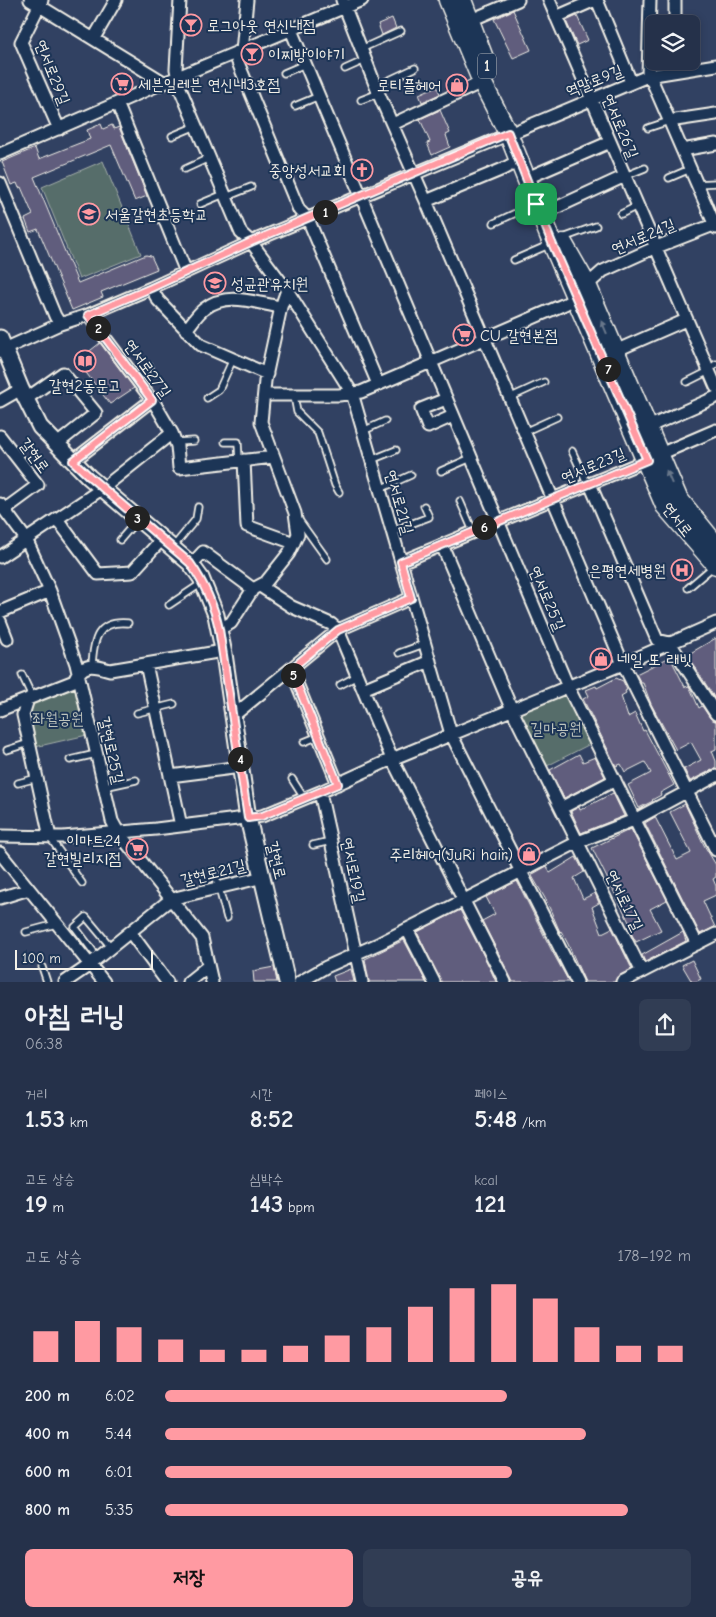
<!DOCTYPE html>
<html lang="ko">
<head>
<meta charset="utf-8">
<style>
  :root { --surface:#25314a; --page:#313d54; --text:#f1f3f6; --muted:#a3a9b5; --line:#424c62; --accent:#ff9aa2 }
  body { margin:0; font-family:"Comic Neue","Poor Story",sans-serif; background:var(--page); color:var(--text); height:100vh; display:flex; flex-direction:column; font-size:19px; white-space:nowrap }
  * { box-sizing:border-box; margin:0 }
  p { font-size:16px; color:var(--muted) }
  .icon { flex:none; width:28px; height:28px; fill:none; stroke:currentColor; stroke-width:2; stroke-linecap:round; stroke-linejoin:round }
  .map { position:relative; height:982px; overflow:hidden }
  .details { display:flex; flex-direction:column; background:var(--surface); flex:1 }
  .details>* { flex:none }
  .tools { position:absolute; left:645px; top:15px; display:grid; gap:10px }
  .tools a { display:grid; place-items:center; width:55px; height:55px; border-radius:8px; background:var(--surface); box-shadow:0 2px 8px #0003,0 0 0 1px var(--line); font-size:25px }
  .scale { position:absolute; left:15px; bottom:12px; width:138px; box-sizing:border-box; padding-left:5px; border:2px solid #f4f1e8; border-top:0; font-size:14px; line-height:18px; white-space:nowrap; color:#f4f1e8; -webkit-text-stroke:4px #1d3557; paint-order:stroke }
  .pin { position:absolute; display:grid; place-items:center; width:42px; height:42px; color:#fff; margin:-21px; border-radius:10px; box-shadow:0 2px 8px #0006 }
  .km { position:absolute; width:25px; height:25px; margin:-12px; border-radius:50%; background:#222; color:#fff; font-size:14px; line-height:25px; text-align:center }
  .round { display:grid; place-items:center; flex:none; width:52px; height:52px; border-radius:8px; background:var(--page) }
  .overview { display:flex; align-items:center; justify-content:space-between; height:85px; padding:0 25px }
  h1 { font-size:28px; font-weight:800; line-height:38px }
  .metrics { display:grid; grid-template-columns:repeat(3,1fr); gap:8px; height:85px; padding:5px 25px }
  .metrics div { display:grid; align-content:center }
  .metrics b { font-size:25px; font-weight:800 }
  .metrics small { font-size:14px; font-weight:400 }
  .metrics p { font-size:14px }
  .chart { height:140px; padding:10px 25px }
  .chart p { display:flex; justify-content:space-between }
  .chart svg { width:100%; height:90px; margin-top:5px; stroke:var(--accent); stroke-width:6 }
  .primary-button { display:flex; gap:10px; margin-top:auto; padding:10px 25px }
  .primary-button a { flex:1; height:58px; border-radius:8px; background:var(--accent); color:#111; font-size:20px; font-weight:800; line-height:58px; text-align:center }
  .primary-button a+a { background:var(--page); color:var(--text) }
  ul { padding:0 25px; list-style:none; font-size:16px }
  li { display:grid; grid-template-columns:80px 60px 1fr; align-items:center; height:38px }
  li i { height:12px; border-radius:6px; background:var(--accent) }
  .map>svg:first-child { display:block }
  .green { fill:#566d6a; stroke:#a5afa9 }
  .building { fill:#605d7d; stroke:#f4f1e8 }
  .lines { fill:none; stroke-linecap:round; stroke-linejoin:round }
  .lane-casing { stroke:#f4f1e8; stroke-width:9 }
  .street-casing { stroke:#f4f1e8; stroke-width:15 }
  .secondary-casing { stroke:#f4f1e8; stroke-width:19 }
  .primary-casing { stroke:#f4f1e8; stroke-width:21 }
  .lane { stroke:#1d3557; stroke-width:5.5 }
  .street { stroke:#1d3557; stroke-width:11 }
  .secondary { stroke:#1d3557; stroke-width:15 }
  .primary { stroke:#1d3557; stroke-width:18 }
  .oneway { fill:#68778a }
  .route-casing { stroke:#fff; stroke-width:10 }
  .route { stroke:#ff9aa2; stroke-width:6 }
  .labels { text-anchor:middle; stroke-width:4; stroke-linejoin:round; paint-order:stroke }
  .shield { fill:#1d3557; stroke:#b4b9bc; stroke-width:1 }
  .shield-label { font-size:15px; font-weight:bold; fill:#f4f1e8 }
  .poi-label { font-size:16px; fill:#f4f1e8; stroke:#1d3557; text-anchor:start }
  .street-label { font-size:16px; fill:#f4f1e8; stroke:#1d3557 }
  .park-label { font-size:16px; fill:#bdc3bc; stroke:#1d3557 }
</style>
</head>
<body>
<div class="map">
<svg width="716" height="982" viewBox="0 0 716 982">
  <rect width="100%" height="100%" fill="#314162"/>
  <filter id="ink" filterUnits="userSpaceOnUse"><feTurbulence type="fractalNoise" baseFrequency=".02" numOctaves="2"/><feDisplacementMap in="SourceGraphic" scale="10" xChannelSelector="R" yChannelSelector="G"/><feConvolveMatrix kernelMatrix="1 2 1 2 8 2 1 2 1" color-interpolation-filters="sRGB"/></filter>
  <g filter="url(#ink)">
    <path class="green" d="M103 161 141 254 79 279 42 187Z
      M74 686 87 735 35 747 27 714 33 703Z
      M567 694 592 743 547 766 521 713Z"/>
    <path class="building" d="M513 10 531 50 513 58 494 19Z
      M577 16 588 40 577 45 566 21Z
      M392 18 396 28 382 35 378 24Z
      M437 86 440 94 422 102 419 94Z
      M440 110 450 133 446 135 450 147 432 155 427 143 430 142 420 119Z
      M101 124 103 129 112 125 114 129 119 127 147 196 135 201 111 145 34 177 78 283 146 255 151 256 157 269 101 292 103 297 72 310 38 229 30 232 25 219 33 215 21 187 19 188 17 183 11 185 2 162 35 148 39 159 90 139 87 130Z
      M367 159 370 171 361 176 356 166Z
      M100 343 134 388 110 404 77 361Z
      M716 638V700L687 655Z
      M670 657 685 687 689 686 691 690 699 708 702 706 710 718 716 721V749L712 751 716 761V768L690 781 684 769 701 760 691 742 676 750 651 704 643 683H641L636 674Z
      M616 678 623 681 627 690 625 691 626 693 621 696 628 717 635 713 643 731 645 730 674 785 660 793 661 795 652 800 653 801 639 808 628 785 651 773 645 762 625 772 621 764 616 766 583 699 589 696 586 690 596 686 597 688Z
      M579 754 583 762 595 757 605 777 564 798 550 770Z
      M613 793 624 816 581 833 571 811 579 807 580 810Z
      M685 804 704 845 716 865V877L713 879 716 886V895L703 901 715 927 700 934 645 823 655 817 677 860 691 853 670 812Z
      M631 829 667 900 650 909 661 930 636 942 630 931 633 930 592 848Z
      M576 857 584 872 574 878 583 899 595 893 599 903 592 907 602 933 612 928 632 969 618 976 615 982H585L568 944 561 931 560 932 546 900 532 876 533 874 547 866 550 873Z
      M517 881 551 949 569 982H513L482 921 495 914 486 897Z
      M460 910 489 966 496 982H441L417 932Z
      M683 932 686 941 645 962 642 955Z
      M404 940 426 982H369L365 959Z
      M692 960 701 979 695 982H692L682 965Z
      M274 967 277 982H254L253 971Z
      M351 969 354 982H335L333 976Z"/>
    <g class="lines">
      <g class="lane-casing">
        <path id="lane" d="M361 49 401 31
          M345 69 365 60
          M284 73 305 64
          M361 100 374 95 383 83 415 68
          M295 106 319 96
          M648 128 669 121
          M172 136 196 126
          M185 169 209 158
          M625 176 645 168
          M669 178 690 169
          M696 184 716 183
          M226 197 251 187
          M200 204 224 194
          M621 214 637 206
          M494 223 535 204
          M563 238 596 226
          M514 260 551 244
          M135 378 150 367
          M687 382 705 373 716 364
          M294 396 297 412 318 433 335 485 339 492
          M207 398 219 390 233 359
          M509 398 544 382
          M363 431 385 421
          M524 432 557 417
          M176 442 194 441
          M225 442H238L239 461
          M572 451 585 479 590 484
          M371 460 396 450
          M441 471 471 458
          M380 489 411 475
          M460 501 473 531
          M299 520 327 559
          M392 531 429 517 424 506
          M120 540 138 519
          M174 546 196 519 198 507
          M688 588 715 565
          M169 605 202 583
          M399 653 424 644
          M92 667C93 640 97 620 128 623
          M22 675 30 692 28 698
          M340 685 357 676
          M137 713 174 704
          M304 742 319 736
          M7 750 29 743
          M70 760 96 754
          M292 779 304 798
          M18 783 37 778
          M104 787 136 780
          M50 838 82 883
          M313 845 331 841
          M214 870 227 918
          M26 932 56 924
          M93 951 75 927 86 917 111 947
          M42 967 47 982"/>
      </g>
      <g class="street-casing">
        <path id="street" d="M30 0 165 83
          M42 0 21 42 59 129
          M180 0 176 69 179 86 241 233 251 242 287 290 352 393 451 734 577 982
          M247 0 242 51 237 60 299 210 308 219 378 384
          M342 0 380 97 426 201 623 664 716 850
          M549 0 716 387
          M597 0 631 82
          M650 0 648 76 653 83 716 228
          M556 17 595 0
          M471 20 518 0
          M675 24V0
          M291 30 568 687 697 944
          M94 38 116 0
          M117 103 186 272
          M669 121 716 114
          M393 124 482 82
          M682 150 716 144
          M0 154 149 89 362 0
          M534 175 610 142
          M0 183 55 316 60 324
          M426 201 503 169 518 161
          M549 211 625 176
          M587 285 603 271 654 248 716 224
          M151 288 158 300 201 345 267 374
          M88 315 155 404 172 433 177 446 179 468 274 457
          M186 330C192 323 197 314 204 309 227 291 255 303 281 307
          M0 351 60 324 88 315 151 288 251 242 648 76 716 65
          M615 351 686 320
          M264 395H339L361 392 565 304 576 298
          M26 399 63 373 96 413 57 444
          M446 399 421 409 428 427 453 416
          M0 401 21 389
          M648 427 716 397
          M0 436 38 485 4 510
          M660 454 716 430
          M244 460 247 526 294 543
          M73 461 152 400
          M590 484 657 640 670 643 716 714
          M0 504 26 539 50 591 76 664 112 821 118 832 202 938 212 982
          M57 519 98 574 132 572 162 539
          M442 545 512 710 642 972
          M0 557 103 488 172 433
          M401 562 647 460
          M191 565 203 552 253 589
          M260 586 292 607 331 624 338 630
          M0 612 50 591
          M0 621 7 639
          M219 629 231 623 253 589 266 582 289 553 298 534 295 513 261 422 265 381 281 307 287 290
          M338 630 392 759 505 982
          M146 664 181 826
          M291 669 338 784
          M363 689 430 661
          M28 699 23 715 50 837
          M0 710 74 681C83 662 93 665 110 670L223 651
          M233 716 338 630 411 598
          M170 776 241 767
          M320 792 362 982
          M561 808 615 780
          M0 836 63 837 156 829 262 816 320 792 392 759 623 664 716 623
          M0 853 104 982
          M0 898 29 889
          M407 929 434 982
          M130 932 167 982
          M65 982 84 969 166 903 179 897 263 877
          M188 982 208 966
          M300 982 326 967 380 943 578 842 634 820 716 776
          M622 982 716 934"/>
      </g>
      <g class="secondary-casing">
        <path id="secondary" d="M0 338 21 389 40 427 89 477 190 563 201 578 216 615 224 654 248 818 287 982"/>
      </g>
      <g class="primary-casing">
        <path id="primary" d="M448 0 482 82 508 133 552 243 665 506 716 565
          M462 0 484 58
          M563 243 587 285 678 498 716 545"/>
      </g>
      <use href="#lane" class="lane"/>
      <use href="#street" class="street"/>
      <use href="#secondary" class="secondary"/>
      <use href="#primary" class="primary"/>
    </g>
    <defs><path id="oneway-solid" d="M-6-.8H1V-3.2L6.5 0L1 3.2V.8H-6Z" transform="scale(1.25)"/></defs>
    <g class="oneway">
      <use href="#oneway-solid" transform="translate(604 327) rotate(-113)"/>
      <use href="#oneway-solid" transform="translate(669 477) rotate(-113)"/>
    </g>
  </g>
  <g class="lines" filter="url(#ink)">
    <g class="route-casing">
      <path id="route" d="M508 133 552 243 647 460 401 562 411 598 338 630 291 669 338 784 262 816 248 818 219 629C214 605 204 583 190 563L90 477 73 461 152 400 88 315 151 288 251 242Z"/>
    </g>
    <use href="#route" class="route"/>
  </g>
  <defs>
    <g id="bar-ring" transform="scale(1.125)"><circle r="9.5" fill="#1d3557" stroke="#ff9aa2" stroke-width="1.5"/><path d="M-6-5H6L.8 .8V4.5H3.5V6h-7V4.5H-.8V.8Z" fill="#ff9aa2"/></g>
    <g id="supermarket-ring" transform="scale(1.125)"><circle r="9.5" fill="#1d3557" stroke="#ff9aa2" stroke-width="1.5"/><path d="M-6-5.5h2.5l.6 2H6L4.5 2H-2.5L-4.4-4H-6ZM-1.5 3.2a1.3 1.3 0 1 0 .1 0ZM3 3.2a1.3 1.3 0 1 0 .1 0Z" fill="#ff9aa2"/></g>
    <g id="shop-ring" transform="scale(1.125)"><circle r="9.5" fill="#1d3557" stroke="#ff9aa2" stroke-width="1.5"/><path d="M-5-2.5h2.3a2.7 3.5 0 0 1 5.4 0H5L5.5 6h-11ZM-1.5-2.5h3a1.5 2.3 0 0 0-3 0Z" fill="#ff9aa2"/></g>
    <g id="church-ring" transform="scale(1.125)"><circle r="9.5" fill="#1d3557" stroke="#ff9aa2" stroke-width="1.5"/><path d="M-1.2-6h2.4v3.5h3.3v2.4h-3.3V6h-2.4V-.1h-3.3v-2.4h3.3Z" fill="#ff9aa2"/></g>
    <g id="school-ring" transform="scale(1.125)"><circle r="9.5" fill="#1d3557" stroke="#ff9aa2" stroke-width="1.5"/><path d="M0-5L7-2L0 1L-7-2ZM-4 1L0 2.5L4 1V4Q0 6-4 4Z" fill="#ff9aa2"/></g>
    <g id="library-ring" transform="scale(1.125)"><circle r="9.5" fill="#1d3557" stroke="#ff9aa2" stroke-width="1.5"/><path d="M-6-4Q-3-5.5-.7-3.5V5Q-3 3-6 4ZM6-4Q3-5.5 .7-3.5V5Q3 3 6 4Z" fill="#ff9aa2"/></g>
    <g id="hospital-ring" transform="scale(1.125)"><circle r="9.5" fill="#1d3557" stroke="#ff9aa2" stroke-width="1.5"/><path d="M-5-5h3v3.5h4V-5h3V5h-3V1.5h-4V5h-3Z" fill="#ff9aa2"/></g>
  </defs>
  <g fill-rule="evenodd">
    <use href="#bar-ring" x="191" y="25"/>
    <use href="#bar-ring" x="252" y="54"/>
    <use href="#supermarket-ring" x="122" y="84"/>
    <use href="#shop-ring" x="457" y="85"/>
    <use href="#church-ring" x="362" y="170"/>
    <use href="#school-ring" x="89" y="214"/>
    <use href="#school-ring" x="215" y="283"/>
    <use href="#supermarket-ring" x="464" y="335"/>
    <use href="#library-ring" x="85" y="361"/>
    <use href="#hospital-ring" x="682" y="570"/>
    <use href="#shop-ring" x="601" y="659"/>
    <use href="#supermarket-ring" x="137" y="849"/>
    <use href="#shop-ring" x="529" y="854"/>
  </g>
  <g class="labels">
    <rect class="shield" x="478" y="53.5" width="18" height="25" rx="4"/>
    <g class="shield-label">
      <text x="487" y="71">1</text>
    </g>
    <g class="poi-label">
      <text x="207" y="31">로그아웃 연신내점</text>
      <text x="268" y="60">이찌방이야기</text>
      <text x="138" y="90">세븐일레븐 연신내3호점</text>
      <text x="441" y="91" text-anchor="end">로티플헤어</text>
      <text x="346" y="176" text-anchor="end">중앙성서교회</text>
      <text x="105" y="220">서울갈현초등학교</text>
      <text x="231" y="289">성균관유치원</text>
      <text x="480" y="341">CU 갈현본점</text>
      <text x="85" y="391" text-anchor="middle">갈현2동문고</text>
      <text x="666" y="576" text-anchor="end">은평연세병원</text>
      <text x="617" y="665">네일 또 래빗</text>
      <text x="121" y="846" text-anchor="end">이마트24<tspan x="121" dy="18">갈현빌리지점</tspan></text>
      <text x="513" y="860" text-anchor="end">주리헤어(JuRi hair)</text>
    </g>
    <g class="street-label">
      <text transform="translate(53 72) rotate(68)" y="6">연서로29길</text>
      <text transform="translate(594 80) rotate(-22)" y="6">역말로9길</text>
      <text transform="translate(621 126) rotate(67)" y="6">연서로26길</text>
      <text transform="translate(643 236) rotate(-23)" y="6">연서로24길</text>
      <text transform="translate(148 368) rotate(54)" y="6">연서로27길</text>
      <text transform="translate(35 455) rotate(54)" y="6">갈현로</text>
      <text transform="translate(593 465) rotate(-23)" y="6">연서로23길</text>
      <text transform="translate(400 502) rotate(74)" y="6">연서로21길</text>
      <text transform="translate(678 519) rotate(52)" y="6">연서로</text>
      <text transform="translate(548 598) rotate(67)" y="6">연서로25길</text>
      <text transform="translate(112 750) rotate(77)" y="6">갈현로25길</text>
      <text transform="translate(277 860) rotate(76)" y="6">갈현로</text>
      <text transform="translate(354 870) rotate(78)" y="6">연서로19길</text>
      <text transform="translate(213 872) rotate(-14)" y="6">갈현로21길</text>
      <text transform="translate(625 900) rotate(64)" y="6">연서로17길</text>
    </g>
    <g class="park-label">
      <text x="58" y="724">좌월공원</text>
      <text x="556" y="734">길마공원</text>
    </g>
  </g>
</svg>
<div class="tools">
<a><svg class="icon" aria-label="layers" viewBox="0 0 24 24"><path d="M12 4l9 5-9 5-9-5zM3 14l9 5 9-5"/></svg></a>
</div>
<div class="scale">100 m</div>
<div class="pin" style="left:536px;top:204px;background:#1e9e55"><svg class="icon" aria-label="arrive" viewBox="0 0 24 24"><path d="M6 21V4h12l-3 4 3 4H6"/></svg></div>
<b class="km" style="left:325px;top:212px">1</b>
<b class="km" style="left:98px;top:328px">2</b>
<b class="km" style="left:137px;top:518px">3</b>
<b class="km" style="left:240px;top:759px">4</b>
<b class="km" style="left:293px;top:675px">5</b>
<b class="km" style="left:484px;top:527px">6</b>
<b class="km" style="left:608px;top:369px">7</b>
</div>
<section class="details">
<div class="overview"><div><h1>아침 러닝</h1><p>06:38</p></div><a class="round"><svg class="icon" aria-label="share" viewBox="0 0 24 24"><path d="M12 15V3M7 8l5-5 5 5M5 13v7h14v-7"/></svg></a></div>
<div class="metrics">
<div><p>거리</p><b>1.53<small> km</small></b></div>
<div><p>시간</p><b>8:52</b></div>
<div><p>페이스</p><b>5:48<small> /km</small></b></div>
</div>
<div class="metrics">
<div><p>고도 상승</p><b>19<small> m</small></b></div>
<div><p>심박수</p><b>143<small> bpm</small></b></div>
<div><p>kcal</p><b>121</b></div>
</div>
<div class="chart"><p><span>고도 상승</span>178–192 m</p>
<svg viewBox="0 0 160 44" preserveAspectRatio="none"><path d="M5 44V29M15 44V24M25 44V27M35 44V33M45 44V38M55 44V38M65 44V36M75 44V31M85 44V27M95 44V17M105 44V8M115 44V6M125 44V13M135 44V27M145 44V36M155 44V36"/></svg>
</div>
<ul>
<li><b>200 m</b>6:02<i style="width:65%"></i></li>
<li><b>400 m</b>5:44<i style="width:80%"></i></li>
<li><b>600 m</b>6:01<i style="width:66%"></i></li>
<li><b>800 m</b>5:35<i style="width:88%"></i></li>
</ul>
<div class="primary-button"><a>저장</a><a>공유</a></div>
</section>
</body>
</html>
